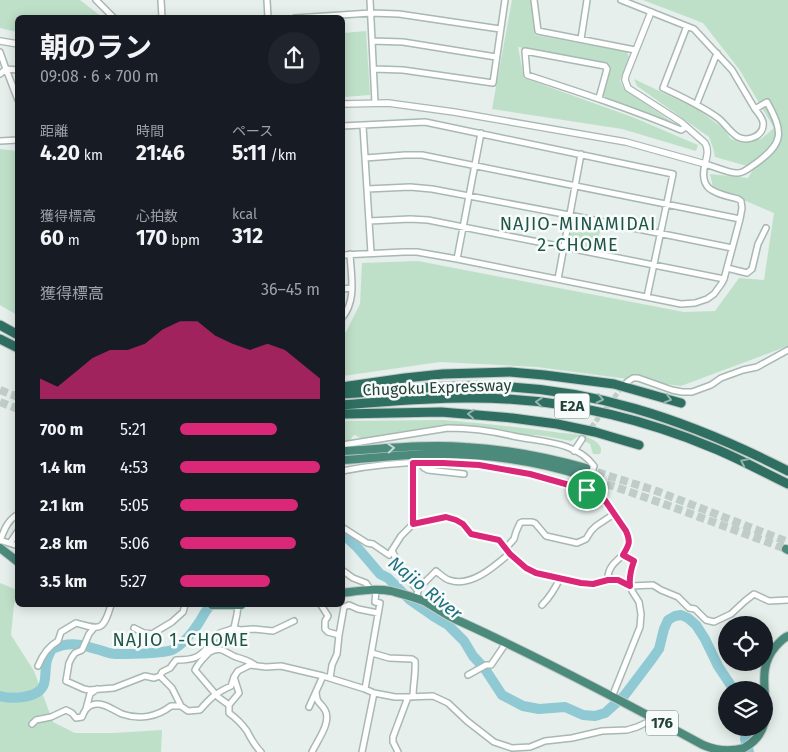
<!DOCTYPE html>
<html lang="ja">
<head>
<meta charset="utf-8">
<style>
  :root { --surface:#171b24; --page:#20242c; --text:#f1f3f6; --muted:#9ea1a6; --accent:#db2777 }
  body { margin:0; font-family:"Fira Sans","Noto Sans JP",sans-serif; background:var(--page); color:var(--text); height:100vh; display:flex; flex-direction:column; font-size:19px; white-space:nowrap }
  * { box-sizing:border-box; margin:0 }
  p { font-size:16px; color:var(--muted) }
  .icon { flex:none; width:28px; height:28px; fill:none; stroke:currentColor; stroke-width:2; stroke-linecap:round; stroke-linejoin:round }
  .map { position:relative; flex:1; overflow:hidden }
  .panel { position:absolute; left:15px; top:15px; width:330px; height:592px; display:flex; flex-direction:column; background:var(--surface); border-radius:8px; box-shadow:0 2px 12px #0003 }
  .panel>* { flex:none }
  .controls { position:absolute; left:718px; top:616px; display:grid; gap:10px }
  .controls a { display:grid; place-items:center; width:55px; height:55px; border-radius:50%; background:var(--surface); box-shadow:0 2px 12px #0003; font-size:25px }
  .pin { position:absolute; display:grid; place-items:center; width:42px; height:42px; color:#fff; margin:-21px; border:2px solid #fff; border-radius:50%; box-shadow:0 1px 5px #0007 }
  .round { display:grid; place-items:center; flex:none; width:52px; height:52px; border-radius:26px; background:var(--page) }
  .summary { display:flex; align-items:center; justify-content:space-between; height:85px; padding:0 25px }
  h1 { font-size:28px; font-weight:700; line-height:38px }
  .stats { display:grid; grid-template-columns:repeat(3,1fr); gap:8px; height:85px; padding:5px 25px }
  .stats div { display:grid; align-content:center }
  .stats b { font-size:21px; font-weight:700 }
  .stats small { font-size:14px; font-weight:400 }
  .stats p { font-size:14px }
  .chart { height:140px; padding:10px 25px }
  .chart p { display:flex; justify-content:space-between }
  .chart svg { width:100%; height:90px; margin-top:5px; fill:var(--accent); opacity:.7 }
  ul { padding:0 25px; list-style:none; font-size:16px }
  li { display:grid; grid-template-columns:80px 60px 1fr; align-items:center; height:38px }
  li i { height:12px; border-radius:6px; background:var(--accent) }
  .map>svg:first-child { display:block }
  .green { fill:#bfe0c8 }
  .lines { fill:none; stroke-linecap:round; stroke-linejoin:round }
  .river { stroke:#8ec9d4; stroke-width:10 }
  .minor-tunnel { stroke:#bfccc8; stroke-width:5; stroke-dasharray:5 2.5; stroke-linecap:butt }
  .trunk-tunnel { stroke:#bfccc8; stroke-width:8; stroke-dasharray:8 4; stroke-linecap:butt }
  .minor-casing { stroke:#a8b8b2; stroke-width:8 }
  .tertiary-casing { stroke:#a8b8b2; stroke-width:8 }
  .trunk-casing { stroke:#c2cac8; stroke-width:10 }
  .motorway-casing { stroke:#c2cac8; stroke-width:11 }
  .minor { stroke:#fff; stroke-width:5 }
  .tertiary { stroke:#fff; stroke-width:5.5 }
  .trunk { stroke:#4c8a7c; stroke-width:8 }
  .motorway { stroke:#2f6f62; stroke-width:9 }
  .oneway { stroke:#93b5ae }
  .oneway2 { stroke:#c4d9d4 }
  .route-casing { stroke:#fff; stroke-width:10 }
  .route { stroke:#db2777; stroke-width:6 }
  .labels { text-anchor:middle; stroke-width:5; stroke-linejoin:round; paint-order:stroke }
  .shield { fill:#f7fbf9; stroke:#637a73; stroke-width:1 }
  .shield-label { font-size:15px; font-weight:bold; fill:#24423a }
  .street-label { font-size:16px; fill:#24423a; stroke:#f7fbf9 }
  .neighbourhood-label { font-size:18px; letter-spacing:1px; fill:#1f5548; stroke:#f7fbf9 }
  .water-label { font-size:18px; font-style:italic; fill:#1c6f80; stroke:#f7fbf9 }
</style>
</head>
<body>
<div class="map">
<svg width="788" height="752" viewBox="0 0 788 752">
  <rect width="100%" height="100%" fill="#e6efeb"/>
  <path class="green" d="M0 0H80L102 17 18 18 17 32 0 28Z
    M512 0H531L535 35 627 52 629 57 620 81 624 89 675 124 603 96 611 68 605 63 518 47 524 78 635 118 698 145 696 151 622 129 492 109Z
    M643 0H788V346L681 386 537 367 440 362 343 376V333L346 332 360 304 362 263 418 261 684 312 715 311 739 278 764 280 774 213 713 187 710 174 748 178 754 168 715 157 713 148 709 137 637 86 634 79 697 109 723 128 731 139 742 142 761 139 774 128 739 69 703 23Z
    M366 31 370 95 344 97 342 69 343 33Z
    M0 149 17 151V315L0 305Z
    M575 221 601 226 596 250 573 245 569 238 572 222Z
    M444 420C481 423 518 427 555 432 566 434 580 433 589 438 596 441 604 446 600 454H593L590 444 577 437 571 441 545 436 518 434 456 425 363 440 355 435 353 436 350 440 343 442 342 421Z
    M0 583 17 590 14 605 11 635 34 671 53 722 75 733H113L162 730 161 752H0Z"/>
  <g class="lines">
    <path class="river" d="M342 533 357 547 380 574 388 578 410 600 433 616 448 625 464 641 473 656 485 669 502 695 523 706 539 709 565 707 583 715 595 716 605 713 624 696 652 659 659 649 664 629 668 620 675 616 681 615 688 618 696 625 705 639 718 666 734 690
      M0 696C12 699 39 699 44 684 46 677 45 668 47 660 48 656 50 653 52 649 74 639 88 647 109 653 118 655 166 654 174 649 183 644 193 632 198 624 203 617 205 610 211 605
      M747 728 745 739 749 752"/>
    <path class="minor-tunnel" d="M582 439 623 386"/>
    <path class="trunk-tunnel" d="M0 390 18 397
      M0 402 18 409
      M586 468 606 475 654 490 788 542
      M584 476 667 505 786 549"/>
    <g class="minor-casing">
      <path id="minor" d="M96 0 114 18
        M161 0 162 18
        M267 0 268 18
        M370 0 375 103
        M534 0 538 31 635 50
        M295 18 371 13 399 14 500 29
        M687 26 663 88C682 97 700 105 718 118 725 123 730 133 738 137 748 142 765 136 763 122 762 117 758 113 755 109
        M581 39 587 0
        M372 41 403 42 496 57
        M0 52 6 69 0 74
        M374 69 403 70 493 83 505 0
        M18 70 6 69 18 100
        M599 98 607 69 605 66 525 51 527 75C579 92 631 109 681 130L686 127
        M697 103 717 53
        M342 126 425 122 673 174 647 297
        M363 126 371 253
        M0 141 18 140
        M365 158 405 155H422L740 219
        M367 189 410 187 432 189 569 215 732 248
        M369 221 410 219 428 220 724 279
        M342 255 404 252H417L457 259 681 304 695 303 707 299 714 294 722 283 724 279 740 219 742 208 741 201 738 199C717 193 698 192 705 164 713 166 731 174 738 173 744 173 750 167 755 164 784 143 784 133 767 102L755 109 732 70 694 29 621 0
        M457 259 481 133
        M727 268 747 273 752 269 758 244 766 228
        M558 279 581 154
        M342 289 352 288
        M342 318C357 300 351 276 350 254
        M627 382 633 378H638L672 390 682 392H692L711 385 721 378 743 370 757 367 788 350
        M342 445 448 428C470 428 492 431 513 436 540 442 576 441 594 466L587 490 602 496 626 531C630 542 629 545 623 555L634 561 631 569 630 579 632 591 639 602 641 614 640 627 612 697
        M574 451 582 439
        M420 463 424 468 428 470 464 474
        M342 471C387 462 435 460 479 465 516 469 552 480 587 490
        M413 524V463
        M342 527 367 543 373 544 389 555 401 536 413 524 446 517 456 520 463 524 471 534 499 540 510 553 526 568 536 573 581 583 593 584 608 580H618L631 586 653 585 661 590 678 597 689 608 695 609 706 620 714 622 731 614 745 601 754 594 769 601 788 600
        M0 540 18 546
        M0 541C4 530 7 521 18 514
        M10 543 18 531
        M506 548 514 539 516 532 520 523 522 522H532L535 523 546 536 577 543 586 539 591 531 596 526 614 514
        M392 550 400 569 418 591
        M342 570 353 578 366 583 370 589
        M608 580C607 568 615 562 623 555
        M416 598 419 588 436 571C440 574 445 579 449 580 471 588 495 566 510 553
        M321 605 328 616 325 621V629L328 632 339 635
        M542 605C550 597 555 589 560 578
        M94 628 89 634 82 650 75 653 72 657 69 663 66 681 84 689 89 690 114 688 145 676 154 678 160 676 162 672 170 668 176 660C194 660 200 658 211 643 213 640 215 636 218 634 223 631 229 631 234 628L237 614 238 605
        M134 628 144 633 152 634 172 622 183 612 185 605
        M237 629 240 630 253 629 273 631 294 621
        M210 652C221 645 227 654 236 657 243 659 249 661 255 665
        M372 653 389 658 412 659 415 661C416 673 413 685 413 697
        M38 666C42 656 49 646 58 641L61 632 76 623C101 630 103 631 111 605
        M468 675 486 665H491L506 643
        M160 676 172 688 181 706
        M234 677 239 693 229 705V713C236 718 242 724 247 731 251 739 254 745 261 752
        M330 678 332 665 337 654 339 635 344 607 349 605 358 609 378 613
        M365 689 380 603 375 602 376 589
        M229 705 218 697 195 670C199 661 208 655 214 646L238 638V633L240 630
        M309 707 323 676
        M86 709 90 694 97 689
        M32 724 36 720 51 717 66 710 72 713 76 718 82 717C84 712 86 707 92 705 102 701 113 710 122 714 139 720 157 717 171 706H181L188 711 200 710C211 697 216 693 231 686L234 677 238 671 250 665 266 667 281 666 323 676 365 689 374 693 395 697H408L433 696 448 703 467 721 494 742 512 748 530 747 545 741 572 738 602 731 627 730 637 727 654 719
        M312 752C317 741 332 722 325 710 320 701 317 705 316 692
        M362 752 374 693
        M398 752 393 742V737L408 697"/>
    </g>
    <g class="tertiary-casing">
      <path id="tertiary" d="M0 41 18 44
        M342 104 388 103 454 112 626 142 705 164C707 156 709 150 705 143L681 122 628 88 625 80 626 75 651 12"/>
    </g>
    <g class="trunk-casing">
      <path id="trunk" d="M342 451C383 449 424 444 465 447 506 449 547 457 586 468
        M342 460C372 458 401 455 430 454 482 453 534 460 584 476
        M0 548 18 562
        M786 549 788 550
        M342 593C359 591 375 588 391 591 402 594 414 597 424 601 435 607 445 615 457 620 541 658 622 701 703 745 717 751 730 752 744 748 788 723 746 679 776 646 780 642 783 638 788 636
        M212 605H241"/>
    </g>
    <g class="motorway-casing">
      <path id="motorway" d="M0 325 18 335
        M0 339 18 348
        M342 387 405 378 443 374 510 372 544 375 614 384 681 403
        M342 394C385 391 429 386 472 386 587 385 686 419 788 471
        M342 405C385 402 429 397 472 398 555 398 636 416 713 448 738 458 763 472 788 484
        M342 414 441 412 512 418 557 424 595 432 639 445"/>
    </g>
    <use href="#minor" class="minor"/>
    <use href="#tertiary" class="tertiary"/>
    <use href="#trunk" class="trunk"/>
    <use href="#motorway" class="motorway"/>
  </g>
  <defs><path id="oneway-chevron" d="M-2-3.5L2.5 0L-2 3.5" fill="none" stroke-width="1.6" stroke-linecap="round" stroke-linejoin="round" transform="scale(1.25)"/></defs>
  <g class="oneway">
    <use href="#oneway-chevron" transform="translate(600 399) rotate(12)"/>
    <use href="#oneway-chevron" transform="translate(668 399) rotate(16)"/>
    <use href="#oneway-chevron" transform="translate(539 402) rotate(-175)"/>
    <use href="#oneway-chevron" transform="translate(471 414) rotate(-176)"/>
    <use href="#oneway-chevron" transform="translate(744 462) rotate(-154)"/>
  </g>
  <use class="oneway2" href="#oneway-chevron" transform="translate(391 448) rotate(-4)"/>
  <g class="lines">
    <g class="route-casing">
      <path id="route" d="M413 463H443L479 465 530 474 587 490 602 496 626 531C631 542 629 545 623 555L634 561C631 569 629 577 630 586L618 580H608L593 584 581 583 536 573 526 568 510 554 499 540 471 534 463 524 456 520 446 517 413 524Z"/>
    </g>
    <use href="#route" class="route"/>
  </g>
  <g class="labels">
    <g class="shield">
      <rect x="554.5" y="393.5" width="35" height="25" rx="4"/>
      <rect x="646" y="710.5" width="32" height="25" rx="4"/>
    </g>
    <g class="shield-label">
      <text x="572" y="411">E2A</text>
      <text x="662" y="728">176</text>
    </g>
    <g class="street-label">
      <text transform="translate(437 387) rotate(-2)" y="6">Chugoku Expressway</text>
    </g>
    <g class="neighbourhood-label">
      <text x="578" y="230">NAJIO-MINAMIDAI<tspan x="578" dy="21">2-CHOME</tspan></text>
      <text x="181" y="646">NAJIO 1-CHOME</text>
    </g>
    <g class="water-label">
      <text transform="translate(425 588) rotate(39)" y="6">Najio River</text>
    </g>
  </g>
</svg>
<div class="controls">
<a><svg class="icon" aria-label="locate" viewBox="0 0 24 24"><circle cx="12" cy="12" r="6"/><path d="M12 2v4M12 18v4M2 12h4M18 12h4"/></svg></a>
<a><svg class="icon" aria-label="layers" viewBox="0 0 24 24"><path d="M12 4l9 5-9 5-9-5zM3 14l9 5 9-5"/></svg></a>
</div>
<div class="pin" style="left:587px;top:490px;background:#1e9e55"><svg class="icon" aria-label="arrive" viewBox="0 0 24 24"><path d="M6 21V4h12l-3 4 3 4H6"/></svg></div>
<section class="panel">
<div class="summary"><div><h1>朝のラン</h1><p>09:08 · 6 × 700 m</p></div><a class="round"><svg class="icon" aria-label="share" viewBox="0 0 24 24"><path d="M12 15V3M7 8l5-5 5 5M5 13v7h14v-7"/></svg></a></div>
<div class="stats">
<div><p>距離</p><b>4.20<small> km</small></b></div>
<div><p>時間</p><b>21:46</b></div>
<div><p>ペース</p><b>5:11<small> /km</small></b></div>
</div>
<div class="stats">
<div><p>獲得標高</p><b>60<small> m</small></b></div>
<div><p>心拍数</p><b>170<small> bpm</small></b></div>
<div><p>kcal</p><b>312</b></div>
</div>
<div class="chart"><p><span>獲得標高</span>36–45 m</p>
<svg viewBox="0 0 160 44" preserveAspectRatio="none"><path d="M0 44V34L10 38L20 31L30 24L40 20L50 20L60 17L70 10L80 6L90 6L100 13L110 17L120 20L130 17L140 20L150 27L160 34V44z"/></svg>
</div>
<ul>
<li><b>700 m</b>5:21<i style="width:69%"></i></li>
<li><b>1.4 km</b>4:53<i style="width:100%"></i></li>
<li><b>2.1 km</b>5:05<i style="width:84%"></i></li>
<li><b>2.8 km</b>5:06<i style="width:83%"></i></li>
<li><b>3.5 km</b>5:27<i style="width:64%"></i></li>
</ul>
</section>
</div>
</body>
</html>
